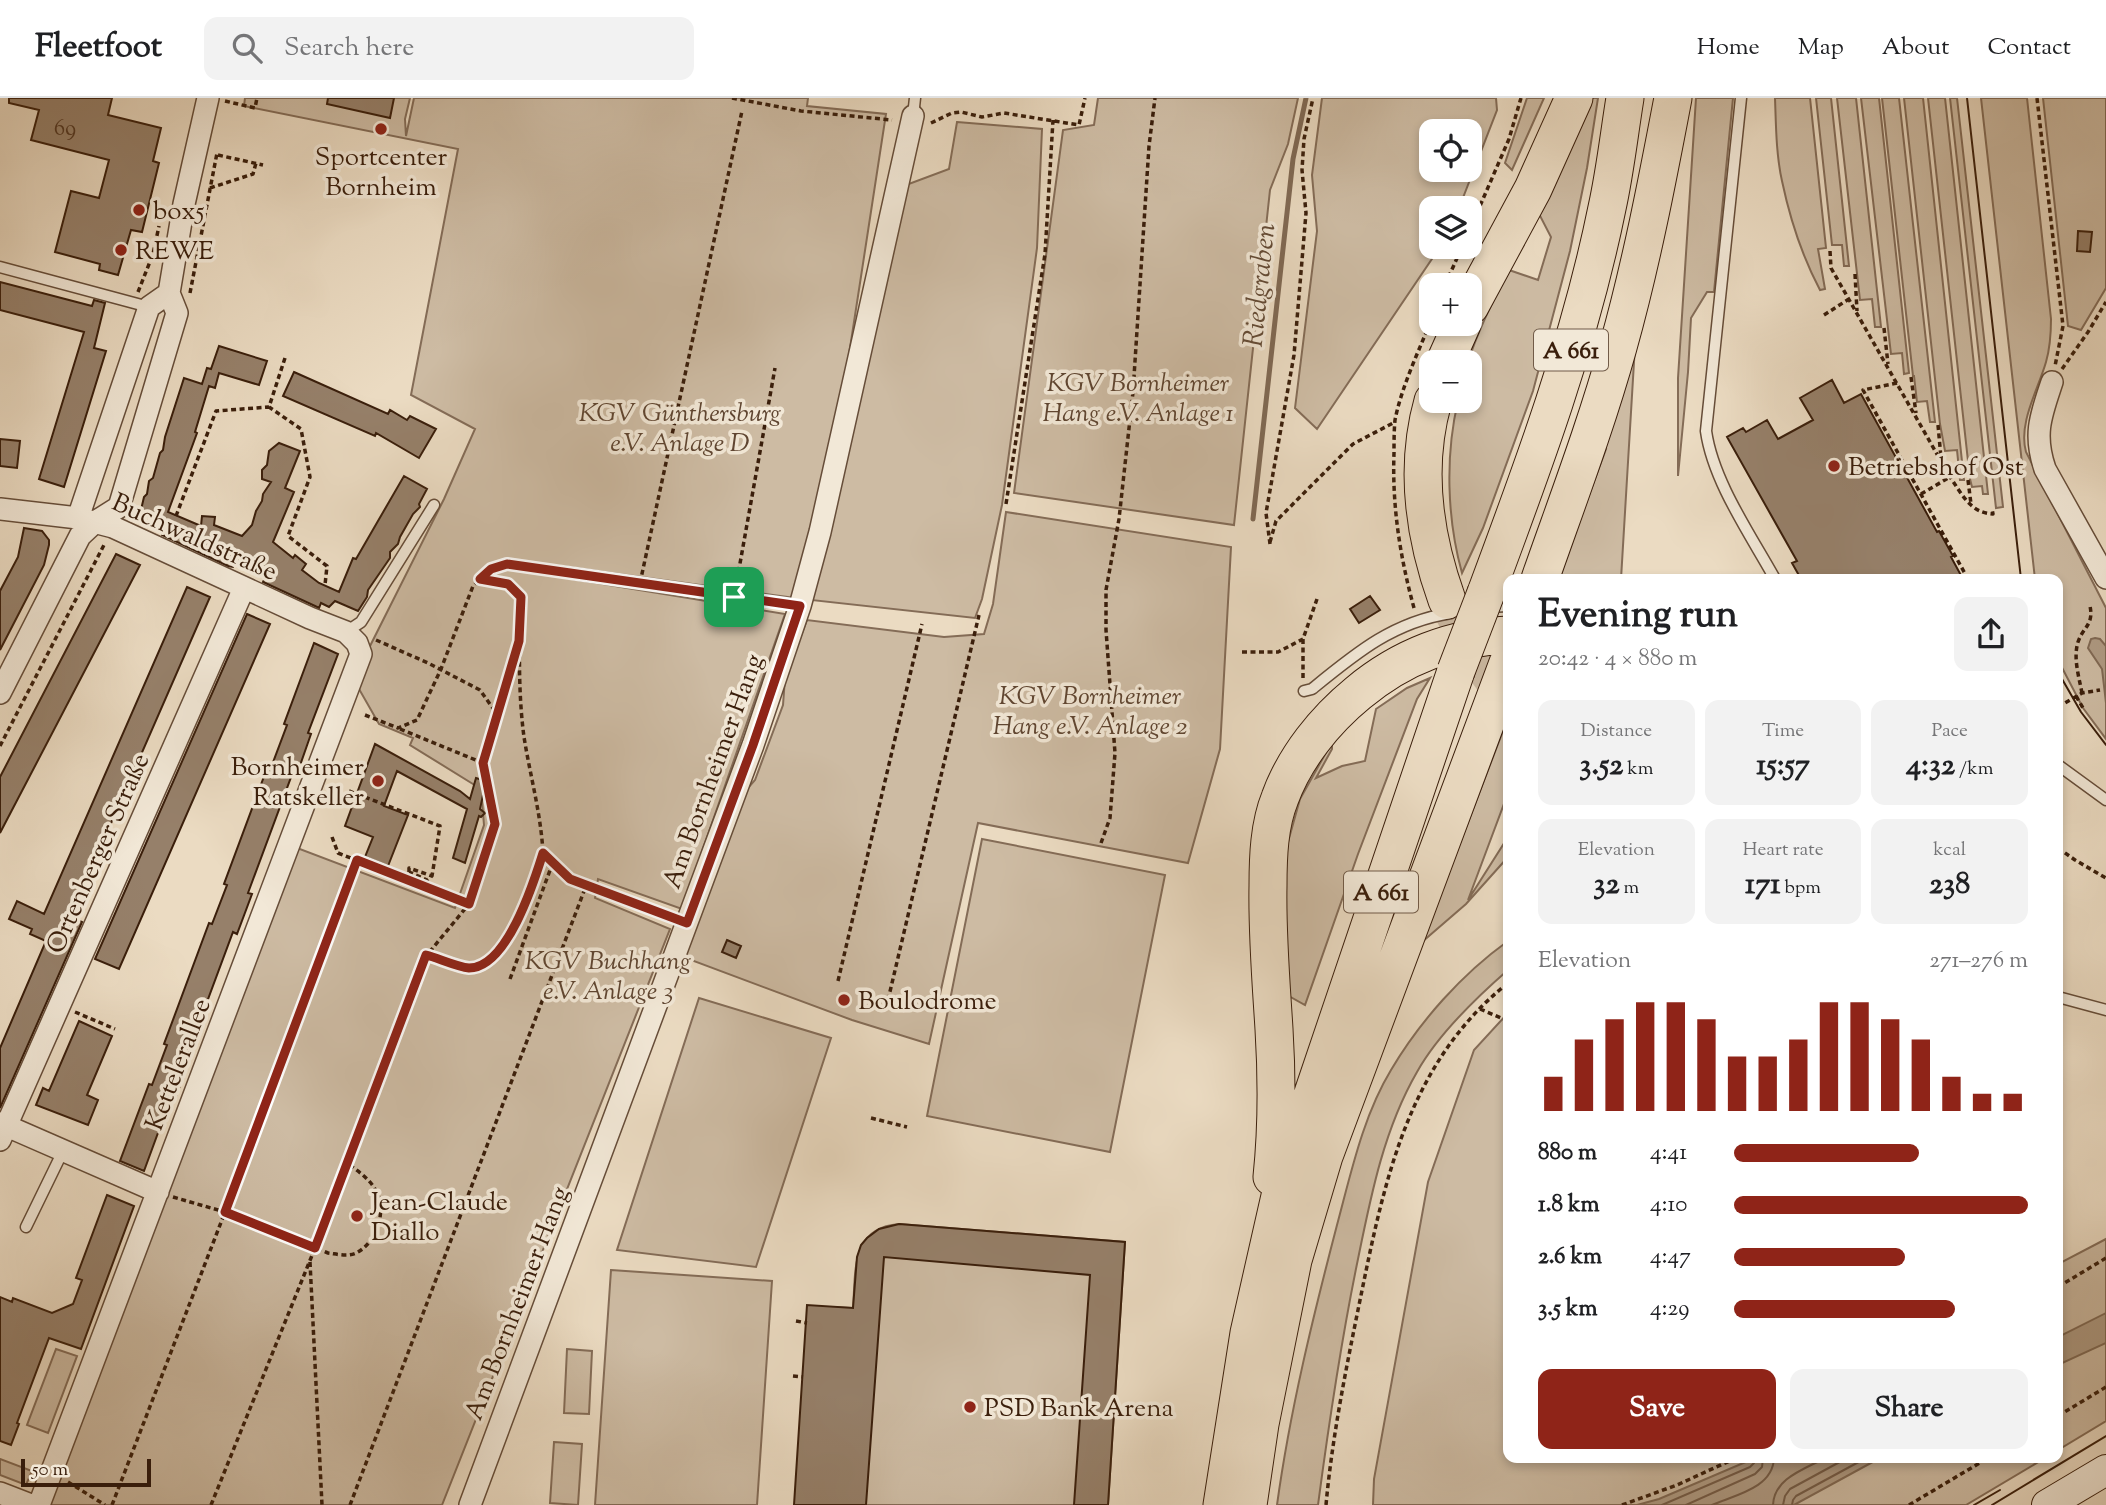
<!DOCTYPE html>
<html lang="en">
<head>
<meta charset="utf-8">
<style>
  :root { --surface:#fff; --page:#f2f2f2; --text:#202124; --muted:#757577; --line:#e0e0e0; --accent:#8f2418 }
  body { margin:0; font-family:"Sorts Mill Goudy",serif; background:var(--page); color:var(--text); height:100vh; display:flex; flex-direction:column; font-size:26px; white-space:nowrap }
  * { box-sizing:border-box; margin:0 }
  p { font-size:23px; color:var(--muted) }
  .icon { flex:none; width:38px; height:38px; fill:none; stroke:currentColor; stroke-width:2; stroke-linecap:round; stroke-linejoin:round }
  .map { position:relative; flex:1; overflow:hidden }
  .sheet { position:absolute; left:1503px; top:476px; width:560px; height:889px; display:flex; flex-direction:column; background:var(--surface); border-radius:14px; box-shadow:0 4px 10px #0003 }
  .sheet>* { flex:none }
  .fabs { position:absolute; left:1419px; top:21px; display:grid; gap:14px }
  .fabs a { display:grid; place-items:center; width:63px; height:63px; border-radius:14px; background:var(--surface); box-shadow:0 4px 10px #0003; font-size:35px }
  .scale { position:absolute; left:21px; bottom:18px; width:130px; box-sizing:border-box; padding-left:7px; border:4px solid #3a1e0b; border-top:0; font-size:19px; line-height:24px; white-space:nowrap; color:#3a1e0b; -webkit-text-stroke:5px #f2e8d7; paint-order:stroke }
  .pin { position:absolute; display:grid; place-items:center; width:60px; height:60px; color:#fff; margin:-30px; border-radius:14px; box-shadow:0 4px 10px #0006 }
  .round { display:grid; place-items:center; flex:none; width:74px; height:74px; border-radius:14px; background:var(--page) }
  .head { display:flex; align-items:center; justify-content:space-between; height:119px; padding:0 35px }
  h1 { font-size:38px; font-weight:700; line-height:52px }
  .figures { display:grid; grid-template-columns:repeat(3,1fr); gap:10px; height:119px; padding:7px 35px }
  .figures div { display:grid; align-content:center; border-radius:14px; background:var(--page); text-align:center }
  .figures b { font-size:30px; font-weight:700 }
  .figures small { font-size:19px; font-weight:400 }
  .figures p { font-size:19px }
  .chart { height:196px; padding:14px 35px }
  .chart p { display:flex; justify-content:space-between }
  .chart svg { width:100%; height:126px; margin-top:7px; stroke:var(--accent); stroke-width:6 }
  .cta { display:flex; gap:14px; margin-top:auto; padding:14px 35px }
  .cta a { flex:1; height:80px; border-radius:14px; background:var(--accent); color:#fff; font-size:28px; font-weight:700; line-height:80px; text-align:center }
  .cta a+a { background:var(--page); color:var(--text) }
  ul { padding:0 35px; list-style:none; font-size:23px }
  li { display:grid; grid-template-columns:112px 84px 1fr; align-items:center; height:52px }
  li i { height:18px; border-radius:9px; background:var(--accent) }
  header { display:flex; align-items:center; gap:42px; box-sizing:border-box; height:98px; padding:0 35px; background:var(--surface); border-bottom:2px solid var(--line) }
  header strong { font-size:33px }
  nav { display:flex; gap:38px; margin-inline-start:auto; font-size:24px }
  .search { width:490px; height:63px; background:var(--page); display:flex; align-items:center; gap:18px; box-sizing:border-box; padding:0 24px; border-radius:14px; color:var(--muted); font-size:26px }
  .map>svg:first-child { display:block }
  .green { fill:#cdbba3; stroke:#846c57; stroke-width:2; fill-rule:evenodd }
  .water { fill:#af9b84; stroke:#806954; stroke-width:2 }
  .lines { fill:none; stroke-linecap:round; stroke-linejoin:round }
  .shore { stroke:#745c48; stroke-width:2 }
  .stream { stroke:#806954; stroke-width:5 }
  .building { fill:#96806a; stroke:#3a1e0b; stroke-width:2 }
  .motorway-tunnel { stroke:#c8b59d; stroke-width:37; stroke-dasharray:37 18; stroke-linecap:butt }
  .service-casing { stroke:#664d39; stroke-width:13 }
  .minor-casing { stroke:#664d39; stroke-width:24 }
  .secondary-casing { stroke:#3a1e0b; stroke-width:32 }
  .motorway-casing { stroke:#3a1e0b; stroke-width:39 }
  .path { stroke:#3a1e0b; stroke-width:3.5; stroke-dasharray:5 3.5; stroke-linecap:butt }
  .service { stroke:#f2e8d7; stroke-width:10 }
  .minor { stroke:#f2e8d7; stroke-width:21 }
  .secondary { stroke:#f2e8d7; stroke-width:30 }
  .motorway { stroke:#ebdbc2; stroke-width:37 }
  .tram { stroke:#3a1e0b; stroke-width:2 }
  .motorway-bridge-casing { stroke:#3a1e0b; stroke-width:39; stroke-linecap:butt }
  .motorway-bridge { stroke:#ebdbc2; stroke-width:37 }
  .route-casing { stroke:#fff; stroke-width:14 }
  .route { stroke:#8f2418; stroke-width:9 }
  .poi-dot { fill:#8f2418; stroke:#f2e8d7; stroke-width:2.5 }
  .labels { text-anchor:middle; stroke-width:7; stroke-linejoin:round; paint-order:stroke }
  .number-label { font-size:23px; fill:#513623 }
  .shield { fill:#f2e8d7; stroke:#715b48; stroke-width:2 }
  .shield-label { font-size:24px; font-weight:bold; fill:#3a1e0b }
  .poi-label { font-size:26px; fill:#3a1e0b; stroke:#f2e8d7; text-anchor:start }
  .park-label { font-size:26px; font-style:italic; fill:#5f4531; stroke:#f2e8d7 }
  .street-label { font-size:26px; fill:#3a1e0b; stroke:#f2e8d7 }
  .water-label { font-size:28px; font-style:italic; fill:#634a35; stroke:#f2e8d7 }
</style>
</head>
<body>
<header>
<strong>Fleetfoot</strong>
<div class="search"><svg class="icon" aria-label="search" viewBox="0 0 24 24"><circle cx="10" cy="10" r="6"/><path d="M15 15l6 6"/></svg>Search here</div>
<nav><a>Home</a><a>Map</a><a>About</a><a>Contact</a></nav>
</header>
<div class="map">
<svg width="2106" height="1407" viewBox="0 0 2106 1407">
  <rect width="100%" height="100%" fill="#ebdbc2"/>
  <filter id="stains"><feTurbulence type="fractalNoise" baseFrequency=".00286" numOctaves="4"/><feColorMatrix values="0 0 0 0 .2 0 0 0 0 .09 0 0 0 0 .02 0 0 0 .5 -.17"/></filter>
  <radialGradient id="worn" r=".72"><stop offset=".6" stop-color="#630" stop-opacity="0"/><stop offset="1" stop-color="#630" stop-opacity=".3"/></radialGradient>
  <path class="green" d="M245 0H410L405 21 406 38 414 0H808L807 8 886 16 846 276 795 500 554 467 548 477 785 516 682 811 598 781 595 800 670 831 442 1407H45L292 748 455 810 484 727 481 691 410 647 413 640 379 626 355 584 364 560 444 401 475 331 411 297 458 51 244 8Z
    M1098 0H1298L1288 46 1270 92 1234 427 1014 395 1063 32 1094 27Z
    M1322 0H1496L1497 12 1459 110H1432V149H1440L1317 331 1295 310 1317 133 1312 77ZM1432 33H1470V72H1432Z
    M1527 0H1544L1512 72 1505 65Z
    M1586 0H1598L1587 70 1570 153 1533 293 1483 430 1462 475C1447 421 1445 358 1458 303H1470V264H1468C1478 232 1493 202 1509 172L1538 182 1551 139 1537 112Z
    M1696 0H1733L1714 194H1707L1691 220 1688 274 1678 378V280Z
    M1775 0H1810L1826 150 1818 151 1825 191 1820 192C1802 158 1790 121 1782 83 1776 56 1776 27 1775 0Z
    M1816 0H1831L1849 168H1844L1842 147H1832Z
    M1837 0H1856L1881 229H1875L1872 201 1860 202Z
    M1861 0H1879L1909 275 1904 276 1902 255 1891 256Z
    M1882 0H1899L1935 324H1930L1927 303 1917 304 1914 278H1913Z
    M1904 0H1923L1964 382H1960L1957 352 1945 353 1940 326Z
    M1928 0H1945L1988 396H1983L1982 388 1972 389 1970 381Z
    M1950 0H1957L2003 409 1996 410Z
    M1981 0H2027L2051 221C2051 236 2050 250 2046 264 2038 292 2018 325 2026 354L2106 510V641L2083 610 2058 562V481H2035Z
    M2043 0H2106V190L2081 232 2068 228Z
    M957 24 1042 31 1037 150 1002 407 982 501 975 520 811 502 906 87 949 71Z
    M1637 214 1621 481H1558L1606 351 1598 347Z
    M1006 414 1231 449 1220 651 1188 765 978 725 929 946 852 922 683 859 741 698 755 682 783 607 785 580 807 522 944 539 984 536 993 506Z
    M1430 580 1417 601 1358 756 1305 907 1287 897 1283 787 1288 744 1300 701 1332 644V651L1316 680 1342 668 1365 663 1376 611 1407 590Z
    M1508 620V695L1468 802 1508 739V759L1466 806 1422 844Z
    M982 741 1165 777 1110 1054 927 1018Z
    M1508 843V872C1477 899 1437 938 1417 974 1384 1031 1371 1097 1358 1161 1341 1243 1329 1324 1318 1407H1277C1290 1312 1313 1219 1337 1127 1351 1075 1363 1018 1391 972 1420 923 1462 876 1508 843Z
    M699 900 831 940 756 1169 617 1152Z
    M1508 915V1360H2045L1966 1407H1373L1374 1381 1428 1084 1474 952Z
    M899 1126 1125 1144 1108 1407H818L832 1209 853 1210C856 1173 850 1130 899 1126Z
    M2106 1141V1323L2058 1352V1166Z
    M611 1172 772 1183 757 1407H595Z
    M56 1251 77 1258 48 1335 27 1327Z
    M567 1251 592 1253 589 1316 564 1315Z
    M554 1344 582 1346 578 1407 550 1405Z
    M0 1361 32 1373 26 1387 0 1377Z"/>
  <path class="water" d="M2095 540 2100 541 2106 548V605L2102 571 2088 550 2091 541Z
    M2106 1215V1245L2058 1267V1239Z
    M1762 1360H1880L1794 1407H1637L1659 1401 1748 1363Z"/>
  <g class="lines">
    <path class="shore" d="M1662 1407 1750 1369 1754 1365 1755 1360
      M1686 1407 1755 1376 1762 1369 1763 1360
      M1712 1407C1735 1397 1773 1390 1774 1360
      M1773 1407C1774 1380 1805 1371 1825 1360
      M1783 1407 1785 1398 1790 1391 1847 1360
      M1792 1407 1793 1402 1796 1398 1866 1360"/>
    <path class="stream" d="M1253 421 1293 61 1306 0"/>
  </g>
  <path class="building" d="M9 0H112L108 17 161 30 153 63 159 65 142 134 131 132 118 177 99 172 100 166 55 154 71 93 99 100 109 62 31 42 39 12 9 5Z
    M328 0H394L390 20 327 6Z
    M2078 133 2092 134 2090 154 2077 153Z
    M0 184 92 208 94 202 105 205 94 250 106 253 64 389 39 381 84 234 0 212Z
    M219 248 267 263 259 287 219 275 215 290 209 288 195 334 197 335 168 414 201 428 202 418 215 419 214 427 242 438 252 427 256 413 262 403 263 396 271 384 262 381V372L267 367 269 353 279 345 300 353 285 390 294 394 273 444 293 460 295 457 306 466 302 472 319 485 339 494 353 460 356 461 404 378 427 391 419 406 420 409 413 416 400 439 398 446 390 454V460L368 492 367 499 358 513 335 503 329 509 321 505 319 510 315 508 263 484 266 478 239 461 233 469 228 468 162 437 163 424 140 416 144 399 147 396 149 383 153 380 160 355 163 352 165 339 184 280 202 286 207 270 211 271Z
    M294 274 388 316 390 312 407 322 410 318 436 331 419 360 376 335 375 338 283 298Z
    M1832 282 1844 305 1861 296 1937 434 1939 433 1953 458 1951 459 1963 481H1801L1792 465 1797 463 1727 339 1743 330 1746 334 1767 322 1778 341 1813 322 1800 300Z
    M0 341 20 343 17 370 0 368Z
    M24 430 42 433 49 442V447L44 467 0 552V493L18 459Z
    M116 456 140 467 0 735V679Z
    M187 489 210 499 70 819 82 824 0 1010V950L46 843 30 836 32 831 9 821 17 803 44 816Z
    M1370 498 1380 512 1359 525 1350 511Z
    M247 516 270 526 119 871 95 861Z
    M314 545 338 556 308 635 311 636 297 676 293 674 248 795 252 796 237 836 233 834 188 955 191 956 177 996 173 994 144 1073 120 1063 149 986 152 987 167 947 164 946 209 825 212 826 227 787 224 786 269 665 272 667 287 627 284 626Z
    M375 646 460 693 470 701 476 680 486 683 480 711 485 715 481 719 479 718 465 765 453 760 467 711 397 673 384 708 408 717 388 768 365 759 373 739 345 728Z
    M727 842 741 848 736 860 722 854Z
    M79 923 112 938 87 997 98 1002 88 1027 36 1007 43 990 49 993Z
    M107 1097 134 1108 81 1251 49 1240 17 1325 19 1326 11 1347 0 1343V1199L12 1204 13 1200 52 1215 73 1206 82 1182 76 1180Z
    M899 1126 1125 1144 1108 1407H1074L1090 1177 884 1159 866 1407H794L807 1207 853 1210 857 1159 861 1147 867 1140 879 1131Z"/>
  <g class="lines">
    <path class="motorway-tunnel" d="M1447 502 1473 555 1508 602"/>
    <g class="service-casing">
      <path id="service" d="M1741 0 1706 333C1713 383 1750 436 1775 481
        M913 18 915 0
        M0 169 149 209
        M1487 509 1508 508
        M346 534 361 524 434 407
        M1304 593 1312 591C1356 555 1393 524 1451 515
        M2058 667 2106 702
        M2058 899 2106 912
        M26 1129 63 1053"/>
    </g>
    <g class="minor-casing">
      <path id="minor" d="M2052 284C2041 317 2033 336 2045 371L2106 480
        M0 411 78 420 113 429 310 520 346 534 357 545 361 556 39 1407
        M78 420 149 209 169 195
        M0 595 80 438 95 424 119 409 177 215 169 195 184 106 208 0
        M0 1025 158 1094
        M0 1042 244 490
        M0 1395 31 1407
        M470 1407 753 647 800 508 820 434 913 18"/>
    </g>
    <g class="secondary-casing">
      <path id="secondary" d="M2047 1407 2106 1372"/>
    </g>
    <g class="motorway-casing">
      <path id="motorway" d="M1470 208 1533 91 1574 0
        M1445 264 1462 226
        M1433 303C1414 370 1424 438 1447 502
        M1540 481C1567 404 1596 328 1618 249 1641 167 1657 84 1673 0
        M1486 495C1533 369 1580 243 1607 110 1615 74 1619 37 1625 0
        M1272 1079C1277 1031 1277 980 1274 931 1271 883 1267 836 1268 788 1268 759 1269 727 1280 700 1295 659 1325 622 1358 595 1401 559 1453 539 1508 537
        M1222 1407 1249 1235 1280 1098 1306 1016 1456 573
        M1248 1407 1260 1326 1293 1162 1324 1058 1508 565"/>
    </g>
    <path class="path" d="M732 0 801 13 892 22
      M2037 0 2063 228 2055 268
      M225 3 255 10 257 0
      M931 25 952 15 961 14 982 19 1004 15 1079 27 1085 0
      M218 57 263 67
      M210 90 253 76 256 65
      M1470 131 1509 41 1521 0
      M1830 153 1831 170 1950 379C1962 396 1970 415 1993 416L1992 411
      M1855 176 1857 213
      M1445 187 1462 149
      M138 194 153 156 159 128
      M190 195 217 55
      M1824 217 1849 201
      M1884 230 1888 266
      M285 260 269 309 301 331 310 379 288 438 327 468 325 487
      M2062 271 2088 234 2106 204
      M1911 279 1916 315
      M1897 285 1863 292 1968 481
      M1938 327 1941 360
      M1968 382 1971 406
      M1921 396 1950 379
      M1006 406 1045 156 1053 22
      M176 418 216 313 269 309
      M1270 444 1276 423 1353 346 1395 324
      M1270 446 1266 415 1294 257 1306 115 1302 72 1304 41 1313 0
      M480 481 491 471 507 466 781 505
      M640 485 742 13
      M734 499 775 270
      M1414 510C1400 459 1392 408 1394 355 1394 344 1394 333 1395 322 1402 287 1419 253 1432 220
      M376 542 428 565 480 592 497 616
      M1242 554H1278L1303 541
      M1303 580V541L1317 501
      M2082 595C2079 579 2073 560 2078 544 2083 529 2094 527 2090 508
      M2076 598 2083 610
      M2058 609 2082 595 2100 592
      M365 617 398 630 417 622 441 571 473 488 480 481 508 486 521 499C519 543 518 595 524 639 530 677 541 716 543 755L570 781 672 819
      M400 631 483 665
      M0 648 105 445
      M349 693 440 728 432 778 427 782 409 774
      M332 739 338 755 469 806 495 726 483 665 517 549
      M1101 745 1110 720 1115 655 1106 532V492L1119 421 1133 294 1149 48 1155 0
      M2058 750 2075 762 2106 780
      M409 774V770L432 778
      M427 857C438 860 457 869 469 870 507 870 534 784 543 755
      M510 881 553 764
      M838 883 922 526
      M888 902 979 517
      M1480 911 1508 923
      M75 914 115 931
      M871 1020 907 1029
      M173 1099 225 1114 328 1155C337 1156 347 1159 356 1155 375 1146 386 1117 378 1097 372 1082 359 1074 347 1065
      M310 1164 322 1407
      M2058 1189 2106 1160
      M796 1223 807 1225
      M793 1278 803 1279
      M2058 1318 2106 1289
      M68 1384 105 1407
      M112 1407 225 1114 357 763
      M211 1407 315 1150 427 857 469 806
      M350 1407 586 788
      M1326 1407C1332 1341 1345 1276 1358 1212 1383 1090 1405 967 1508 885
      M1622 1407 1677 1387 1736 1360
      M1909 1407 1988 1360"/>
    <use href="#service" class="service"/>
    <use href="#minor" class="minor"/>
    <use href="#secondary" class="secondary"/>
    <use href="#motorway" class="motorway"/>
    <path class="tram" d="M1967 0 2021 481
      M2058 574 2081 614 2106 647
      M1974 1407 2000 1392
      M1992 1407 2106 1338"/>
    <g class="motorway-bridge-casing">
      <path id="motorway-bridge" d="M1456 573 1486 495"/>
    </g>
    <use href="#motorway-bridge" class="motorway-bridge"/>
  </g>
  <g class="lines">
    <g class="route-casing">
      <path id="route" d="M507 466 800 508 753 647 687 825 570 781 543 755C534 784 507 870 469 870 457 869 438 860 426 857L315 1150 225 1114 357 762 469 806 495 726 483 665 519 543 521 499 508 486 480 481 491 471Z"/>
    </g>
    <use href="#route" class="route"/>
  </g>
  <g class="poi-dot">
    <circle cx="381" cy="31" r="7"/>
    <circle cx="139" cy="112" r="7"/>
    <circle cx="121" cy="152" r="7"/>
    <circle cx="1834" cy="368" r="7"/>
    <circle cx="378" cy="683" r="7"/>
    <circle cx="844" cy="902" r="7"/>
    <circle cx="357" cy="1118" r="7"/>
    <circle cx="970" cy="1309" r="7"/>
  </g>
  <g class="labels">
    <g class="number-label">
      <text x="65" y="37">69</text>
    </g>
    <g class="shield">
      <rect x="1534" y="231.5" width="74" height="41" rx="5"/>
      <rect x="1344" y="773.5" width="74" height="41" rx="5"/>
    </g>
    <g class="shield-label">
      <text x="1571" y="260">A 661</text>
      <text x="1381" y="802">A 661</text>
    </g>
    <g class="poi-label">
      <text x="381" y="67" text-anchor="middle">Sportcenter<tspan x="381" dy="30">Bornheim</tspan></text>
      <text x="153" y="121">box5</text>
      <text x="135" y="161">REWE</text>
      <text x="1848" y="377">Betriebshof Ost</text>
      <text x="364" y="677" text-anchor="end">Bornheimer<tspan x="364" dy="30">Ratskeller</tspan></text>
      <text x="858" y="911">Boulodrome</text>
      <text x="371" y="1112">Jean-Claude<tspan x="371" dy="30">Diallo</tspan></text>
      <text x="984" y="1318">PSD Bank Arena</text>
    </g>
    <g class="park-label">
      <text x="1138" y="293">KGV Bornheimer<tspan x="1138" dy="30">Hang e.V. Anlage 1</tspan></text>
      <text x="680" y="323">KGV Günthersburg<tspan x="680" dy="30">e.V. Anlage D</tspan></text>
      <text x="1090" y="606">KGV Bornheimer<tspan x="1090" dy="30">Hang e.V. Anlage 2</tspan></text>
      <text x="608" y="871">KGV Buchhang<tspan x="608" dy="30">e.V. Anlage 3</tspan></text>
    </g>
    <g class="street-label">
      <text transform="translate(195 438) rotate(24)" y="9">Buchwaldstraße</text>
      <text transform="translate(712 673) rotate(-70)" y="9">Am Bornheimer Hang</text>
      <text transform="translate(97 755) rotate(-66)" y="9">Ortenberger Straße</text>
      <text transform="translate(177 966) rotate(-69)" y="9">Kettelerallee</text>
      <text transform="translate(516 1205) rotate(-69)" y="9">Am Bornheimer Hang</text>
    </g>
    <g class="water-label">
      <text transform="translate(1258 187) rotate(-84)" y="10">Riedgraben</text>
    </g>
  </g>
  <rect width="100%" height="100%" filter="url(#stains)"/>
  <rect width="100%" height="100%" fill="url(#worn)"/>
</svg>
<div class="fabs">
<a><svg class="icon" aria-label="locate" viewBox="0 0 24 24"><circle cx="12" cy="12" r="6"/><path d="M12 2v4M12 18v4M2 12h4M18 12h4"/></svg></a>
<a><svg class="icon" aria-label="layers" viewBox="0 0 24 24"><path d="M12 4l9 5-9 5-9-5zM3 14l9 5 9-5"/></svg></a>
<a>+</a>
<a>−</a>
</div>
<div class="scale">50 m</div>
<div class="pin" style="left:734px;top:499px;background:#1e9e55"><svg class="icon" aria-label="arrive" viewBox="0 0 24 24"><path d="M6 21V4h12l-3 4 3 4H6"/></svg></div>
<section class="sheet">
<div class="head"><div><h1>Evening run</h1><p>20:42 · 4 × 880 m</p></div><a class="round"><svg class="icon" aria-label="share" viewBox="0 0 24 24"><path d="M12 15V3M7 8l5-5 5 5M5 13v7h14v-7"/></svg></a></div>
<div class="figures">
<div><p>Distance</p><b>3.52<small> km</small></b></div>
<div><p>Time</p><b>15:57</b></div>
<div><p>Pace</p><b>4:32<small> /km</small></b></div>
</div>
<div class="figures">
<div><p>Elevation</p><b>32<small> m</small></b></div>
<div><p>Heart rate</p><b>171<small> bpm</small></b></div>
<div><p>kcal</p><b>238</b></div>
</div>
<div class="chart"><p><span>Elevation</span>271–276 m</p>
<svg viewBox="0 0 160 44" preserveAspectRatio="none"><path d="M5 44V32M15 44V19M25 44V12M35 44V6M45 44V6M55 44V12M65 44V25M75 44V25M85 44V19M95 44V6M105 44V6M115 44V12M125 44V19M135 44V32M145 44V38M155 44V38"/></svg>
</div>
<ul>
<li><b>880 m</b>4:41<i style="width:63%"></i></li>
<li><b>1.8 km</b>4:10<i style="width:100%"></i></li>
<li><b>2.6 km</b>4:47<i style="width:58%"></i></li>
<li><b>3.5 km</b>4:29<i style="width:75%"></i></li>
</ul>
<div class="cta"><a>Save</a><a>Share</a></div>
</section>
</div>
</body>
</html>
